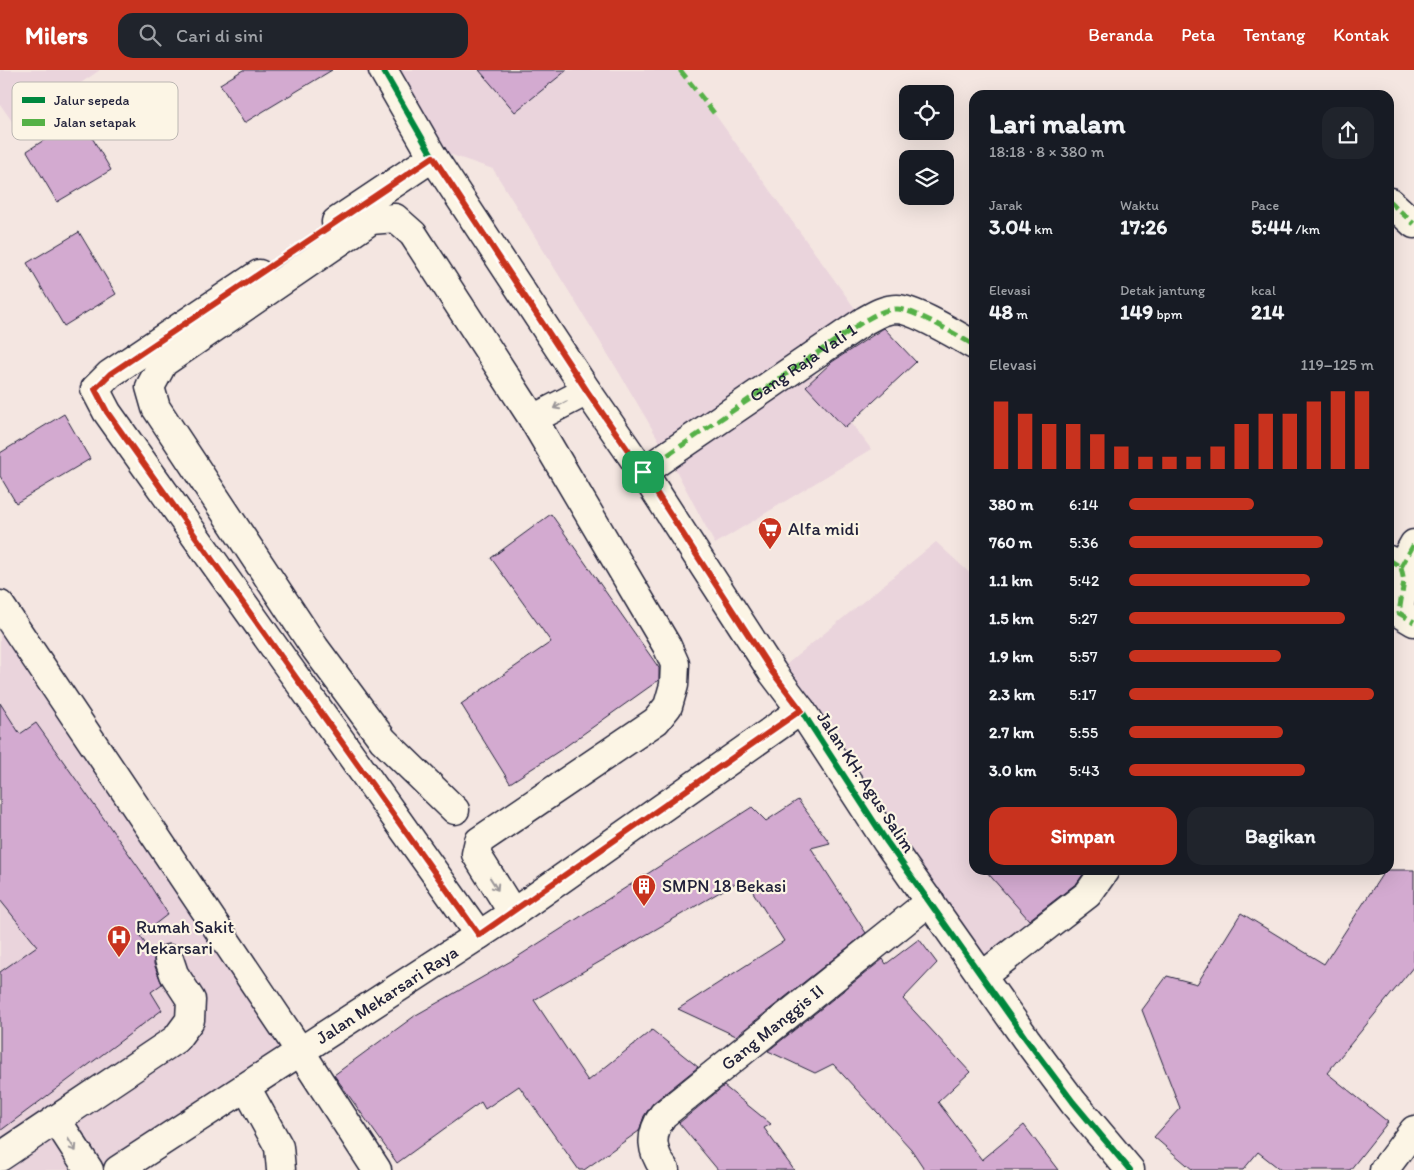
<!DOCTYPE html>
<html lang="id">
<head>
<meta charset="utf-8">
<style>
  :root { --surface:#171b24; --page:#20242c; --text:#f1f3f6; --muted:#9ea1a6; --accent:#c8321e }
  body { margin:0; font-family:Itim,sans-serif; background:var(--page); color:var(--text); height:100vh; display:flex; flex-direction:column; font-size:19px; white-space:nowrap }
  * { box-sizing:border-box; margin:0 }
  p { font-size:16px; color:var(--muted) }
  .icon { flex:none; width:28px; height:28px; fill:none; stroke:currentColor; stroke-width:2; stroke-linecap:round; stroke-linejoin:round }
  .map { position:relative; flex:1; overflow:hidden }
  .panel { position:absolute; left:969px; top:20px; width:425px; height:785px; display:flex; flex-direction:column; background:var(--surface); border-radius:15px; box-shadow:0 5px 20px #0002 }
  .panel>* { flex:none }
  .controls { position:absolute; left:899px; top:15px; display:grid; gap:10px }
  .controls a { display:grid; place-items:center; width:55px; height:55px; border-radius:10px; background:var(--surface); box-shadow:0 5px 20px #0002; font-size:25px }
  .pin { position:absolute; display:grid; place-items:center; width:42px; height:42px; color:#fff; margin:-21px; border-radius:10px; box-shadow:0 2px 8px #0006 }
  .round { display:grid; place-items:center; flex:none; width:52px; height:52px; border-radius:15px; background:var(--page) }
  .overview { display:flex; align-items:center; justify-content:space-between; height:85px; padding:0 20px }
  h1 { font-size:28px; font-weight:800; line-height:38px }
  .metrics { display:grid; grid-template-columns:repeat(3,1fr); gap:8px; height:85px; padding:5px 20px }
  .metrics div { display:grid; align-content:center }
  .metrics b { font-size:21px; font-weight:800 }
  .metrics small { font-size:14px; font-weight:400 }
  .metrics p { font-size:14px }
  .chart { height:140px; padding:10px 20px }
  .chart p { display:flex; justify-content:space-between }
  .chart svg { width:100%; height:90px; margin-top:5px; stroke:var(--accent); stroke-width:6 }
  .button { display:flex; gap:10px; margin-top:auto; padding:10px 20px }
  .button a { flex:1; height:58px; border-radius:15px; background:var(--accent); color:#fff; font-size:20px; font-weight:800; line-height:58px; text-align:center }
  .button a+a { background:var(--page); color:var(--text) }
  ul { padding:0 20px; list-style:none; font-size:16px }
  li { display:grid; grid-template-columns:80px 60px 1fr; align-items:center; height:38px }
  li i { height:12px; border-radius:6px; background:var(--accent) }
  header { display:flex; align-items:center; gap:30px; box-sizing:border-box; height:70px; padding:0 25px; background:var(--accent); color:#fff }
  header strong { font-size:24px }
  nav { display:flex; gap:28px; margin-inline-start:auto; font-size:18px }
  .search { width:350px; height:45px; background:var(--page); display:flex; align-items:center; gap:12px; box-sizing:border-box; padding:0 18px; border-radius:15px; color:var(--muted); font-size:19px }
  .map>svg:first-child { display:block }
  .built { fill:#ead4dc }
  .building { fill:#d3aad0; stroke:#22223b }
  .lines { fill:none; stroke-linecap:round; stroke-linejoin:round }
  .minor-casing { stroke:#22223b; stroke-width:31 }
  .minor { stroke:#fcf5e5; stroke-width:28 }
  .quiet { stroke:#55b146; stroke-width:5; stroke-dasharray:10 5; stroke-linecap:butt }
  .cycleway-casing { stroke:#fcf5e5; stroke-width:9 }
  .cycleway { stroke:#00873e; stroke-width:6 }
  .oneway { stroke:#9a9698 }
  .route-casing { stroke:#fff; stroke-width:10 }
  .route { stroke:#c8321e; stroke-width:6 }
  .labels { text-anchor:middle; stroke-width:4.5; stroke-linejoin:round; paint-order:stroke }
  .street-label { font-size:18px; fill:#22223b; stroke:#fcf5e5 }
  .poi-label { font-size:18px; fill:#22223b; stroke:#fcf5e5; text-anchor:start }
  .key { fill:#fcf5e5; stroke:#bbb6b2; stroke-width:1 }
  .key-label { font-size:14px; fill:#22223b }
</style>
</head>
<body>
<header>
<strong>Milers</strong>
<div class="search"><svg class="icon" aria-label="search" viewBox="0 0 24 24"><circle cx="10" cy="10" r="6"/><path d="M15 15l6 6"/></svg>Cari di sini</div>
<nav><a>Beranda</a><a>Peta</a><a>Tentang</a><a>Kontak</a></nav>
</header>
<div class="map">
<svg width="1414" height="1100" viewBox="0 0 1414 1100">
  <rect width="100%" height="100%" fill="#f4e6e1"/>
  <filter id="ink" filterUnits="userSpaceOnUse"><feTurbulence type="fractalNoise" baseFrequency=".02" numOctaves="2"/><feDisplacementMap in="SourceGraphic" scale="10" xChannelSelector="R" yChannelSelector="G"/><feConvolveMatrix kernelMatrix="1 2 1 2 8 2 1 2 1" color-interpolation-filters="sRGB"/></filter>
  <g filter="url(#ink)">
    <path class="built" d="M0 0H100L16 57 0 34Z
      M364 0H680L714 43 864 251 806 292 871 379 715 474 670 389 617 299 493 99 425 76Z
      M936 472 974 507V800H1105L981 907 782 598Z
      M0 535 300 981 118 1100H0Z"/>
    <path class="building" d="M243 0H332L244 53 220 14Z
      M479 0H567L515 42Z
      M80 47 111 100 57 132 27 81Z
      M79 162 116 224 64 256 27 193Z
      M884 258 916 292 845 358 806 316 832 292Z
      M64 344 90 389 16 433 0 406V383Z
      M551 444 659 598V610L562 679 510 713 461 634 551 572 491 488Z
      M0 633 20 664 36 653 141 801 168 844 140 866 154 886V894L162 914 151 922 162 940 0 1061V902L37 876 0 830Z
      M798 730 830 773 811 778 866 863 736 966 678 939 784 871 744 808 534 930 588 1011 652 960 698 997 653 1033 644 1046 639 1061 584 1100H579L519 1016 485 1039 481 1032 397 1093 334 1005 416 945 511 891 752 737 766 751Z
      M985 800H1086L1077 813 1029 850Z
      M1385 800H1414V896L1327 1003 1388 1052 1350 1100H1281L1258 1082 1243 1100H1193L1154 1067 1180 1038 1142 940 1167 906 1197 914 1241 843 1324 894Z
      M919 869 937 893 903 929 970 1002 938 1032 982 1090 1024 1055 1058 1100H925L911 1079 833 994 815 1003 768 981 883 889 886 894Z
      M724 1016 771 1054 764 1058 794 1100H718L679 1053Z"/>
    <g class="lines">
      <g class="minor-casing">
        <g id="minor">
          <path d="M383 0 433 87 587 321 643 402 773 603 801 640 887 772 1026 969 1073 1032 1130 1100"/>
          <path d="M1389 133 1390 132 1414 154"/>
          <path d="M336 152 433 87"/>
          <path d="M259 204 110 304 95 319 107 342 479 865"/>
          <path d="M533 349 587 321"/>
          <path d="M643 402 864 251C875 245 884 239 897 239 916 240 956 265 974 275"/>
          <path d="M1389 490 1401 497 1404 511 1399 543 1414 552"/>
          <path d="M1401 497 1414 474"/>
          <path d="M0 535 300 981 377 1100"/>
          <path d="M455 740 383 670 315 578 156 338 150 317 163 293 371 150 395 148 413 164 533 349 667 576 675 594 674 615 668 636 656 651 479 771 476 784 513 843"/>
          <path d="M981 907 1088 824 1105 800"/>
          <path d="M246 1017 279 1077 281 1100"/>
          <path d="M56 1049 89 1100"/>
          <path d="M0 1087 176 969 190 950 191 930 174 904 169 889"/>
          <path id="s1" d="M118 1100 513 843 801 640"/>
          <path id="s2" d="M665 1100C651 1081 649 1065 663 1045L930 831"/>
          <path d="M1384 1100 1414 1060"/>
        </g>
      </g>
      <use href="#minor" class="minor"/>
      <g class="quiet">
        <path d="M680 0 714 43"/>
        <path d="M1389 133 1390 132 1414 154"/>
        <path id="s3" d="M643 402 864 251C875 245 884 239 897 239 916 240 956 265 974 275"/>
        <path d="M1389 490 1401 497 1404 511 1399 543 1414 552"/>
        <path d="M1401 497 1414 474"/>
      </g>
      <g class="cycleway-casing">
        <path id="cycleway" d="M383 0 433 87 587 321 643 402 773 603 801 640 887 772 1026 969 1073 1032 1130 1100
          M433 87 110 304 95 319 107 342 479 865"/>
      </g>
      <use href="#cycleway" class="cycleway"/>
    </g>
    <defs><path id="oneway-shaft" d="M-6 0H5M1.5-3L5.5 0L1.5 3" fill="none" stroke-width="1.6" stroke-linecap="round" stroke-linejoin="round" transform="scale(1.25)"/></defs>
    <g class="oneway">
      <use href="#oneway-shaft" transform="translate(560 335) rotate(152)"/>
      <use href="#oneway-shaft" transform="translate(494 814) rotate(58)"/>
      <use href="#oneway-shaft" transform="translate(72 1075) rotate(58)"/>
    </g>
  </g>
  <g class="lines" filter="url(#ink)">
    <g class="route-casing">
      <path id="route" d="M433 87 587 321 643 402 773 603 801 640 479 865 107 342 95 319 110 304Z"/>
    </g>
    <use href="#route" class="route"/>
  </g>
  <defs>
    <g id="supermarket-pin" transform="scale(1.25)"><path d="M0 17L-7.5 6A9.5 9.5 0 1 1 7.5 6Z" fill="#c8321e" stroke="#fcf5e5"/><path d="M-6-5.5h2.5l.6 2H6L4.5 2H-2.5L-4.4-4H-6ZM-1.5 3.2a1.3 1.3 0 1 0 .1 0ZM3 3.2a1.3 1.3 0 1 0 .1 0Z" fill="#fff"/></g>
    <g id="building-pin" transform="scale(1.25)"><path d="M0 17L-7.5 6A9.5 9.5 0 1 1 7.5 6Z" fill="#c8321e" stroke="#fcf5e5"/><path d="M-4-6H4V6H1V3H-1V6H-4ZM-2.5-4.3h1.7v1.8h-1.7ZM.8-4.3h1.7v1.8H.8ZM-2.5-1h1.7V.8h-1.7ZM.8-1h1.7V.8H.8Z" fill="#fff"/></g>
    <g id="hospital-pin" transform="scale(1.25)"><path d="M0 17L-7.5 6A9.5 9.5 0 1 1 7.5 6Z" fill="#c8321e" stroke="#fcf5e5"/><path d="M-5-5h3v3.5h4V-5h3V5h-3V1.5h-4V5h-3Z" fill="#fff"/></g>
  </defs>
  <g fill-rule="evenodd">
    <use href="#supermarket-pin" x="770" y="459"/>
    <use href="#building-pin" x="644" y="816"/>
    <use href="#hospital-pin" x="119" y="867"/>
  </g>
  <g class="labels">
    <g class="street-label">
      <text dy="6" stroke="none"><textPath href="#s3" startOffset="194">Gang Raja Vali 1</textPath></text>
      <text transform="translate(866 712) rotate(57)" y="6">Jalan KH. Agus Salim</text>
      <text dy="6" stroke="none"><textPath href="#s1" startOffset="321">Jalan Mekarsari Raya</textPath></text>
      <text dy="6" stroke="none"><textPath href="#s2" startOffset="200">Gang Manggis II</textPath></text>
    </g>
    <g class="poi-label">
      <text x="788" y="465">Alfa midi</text>
      <text x="662" y="822">SMPN 18 Bekasi</text>
      <text x="136" y="863">Rumah Sakit<tspan x="136" dy="21">Mekarsari</tspan></text>
    </g>
  </g>
  <rect x="12" y="12" width="166" height="58" rx="8" class="key"/>
  <rect x="22" y="27" width="23" height="6" fill="#00873e"/>
  <rect x="22" y="49" width="23" height="7" fill="#55b146"/>
  <g class="key-label">
    <text x="54" y="35">Jalur sepeda</text>
    <text x="54" y="57">Jalan setapak</text>
  </g>
</svg>
<div class="controls">
<a><svg class="icon" aria-label="locate" viewBox="0 0 24 24"><circle cx="12" cy="12" r="6"/><path d="M12 2v4M12 18v4M2 12h4M18 12h4"/></svg></a>
<a><svg class="icon" aria-label="layers" viewBox="0 0 24 24"><path d="M12 4l9 5-9 5-9-5zM3 14l9 5 9-5"/></svg></a>
</div>
<div class="pin" style="left:643px;top:402px;background:#1e9e55"><svg class="icon" aria-label="arrive" viewBox="0 0 24 24"><path d="M6 21V4h12l-3 4 3 4H6"/></svg></div>
<section class="panel">
<div class="overview"><div><h1>Lari malam</h1><p>18:18 · 8 × 380 m</p></div><a class="round"><svg class="icon" aria-label="share" viewBox="0 0 24 24"><path d="M12 15V3M7 8l5-5 5 5M5 13v7h14v-7"/></svg></a></div>
<div class="metrics">
<div><p>Jarak</p><b>3.04<small> km</small></b></div>
<div><p>Waktu</p><b>17:26</b></div>
<div><p>Pace</p><b>5:44<small> /km</small></b></div>
</div>
<div class="metrics">
<div><p>Elevasi</p><b>48<small> m</small></b></div>
<div><p>Detak jantung</p><b>149<small> bpm</small></b></div>
<div><p>kcal</p><b>214</b></div>
</div>
<div class="chart"><p><span>Elevasi</span>119–125 m</p>
<svg viewBox="0 0 160 44" preserveAspectRatio="none"><path d="M5 44V11M15 44V17M25 44V22M35 44V22M45 44V27M55 44V33M65 44V38M75 44V38M85 44V38M95 44V33M105 44V22M115 44V17M125 44V17M135 44V11M145 44V6M155 44V6"/></svg>
</div>
<ul>
<li><b>380 m</b>6:14<i style="width:51%"></i></li>
<li><b>760 m</b>5:36<i style="width:79%"></i></li>
<li><b>1.1 km</b>5:42<i style="width:74%"></i></li>
<li><b>1.5 km</b>5:27<i style="width:88%"></i></li>
<li><b>1.9 km</b>5:57<i style="width:62%"></i></li>
<li><b>2.3 km</b>5:17<i style="width:100%"></i></li>
<li><b>2.7 km</b>5:55<i style="width:63%"></i></li>
<li><b>3.0 km</b>5:43<i style="width:72%"></i></li>
</ul>
<div class="button"><a>Simpan</a><a>Bagikan</a></div>
</section>
</div>
</body>
</html>
